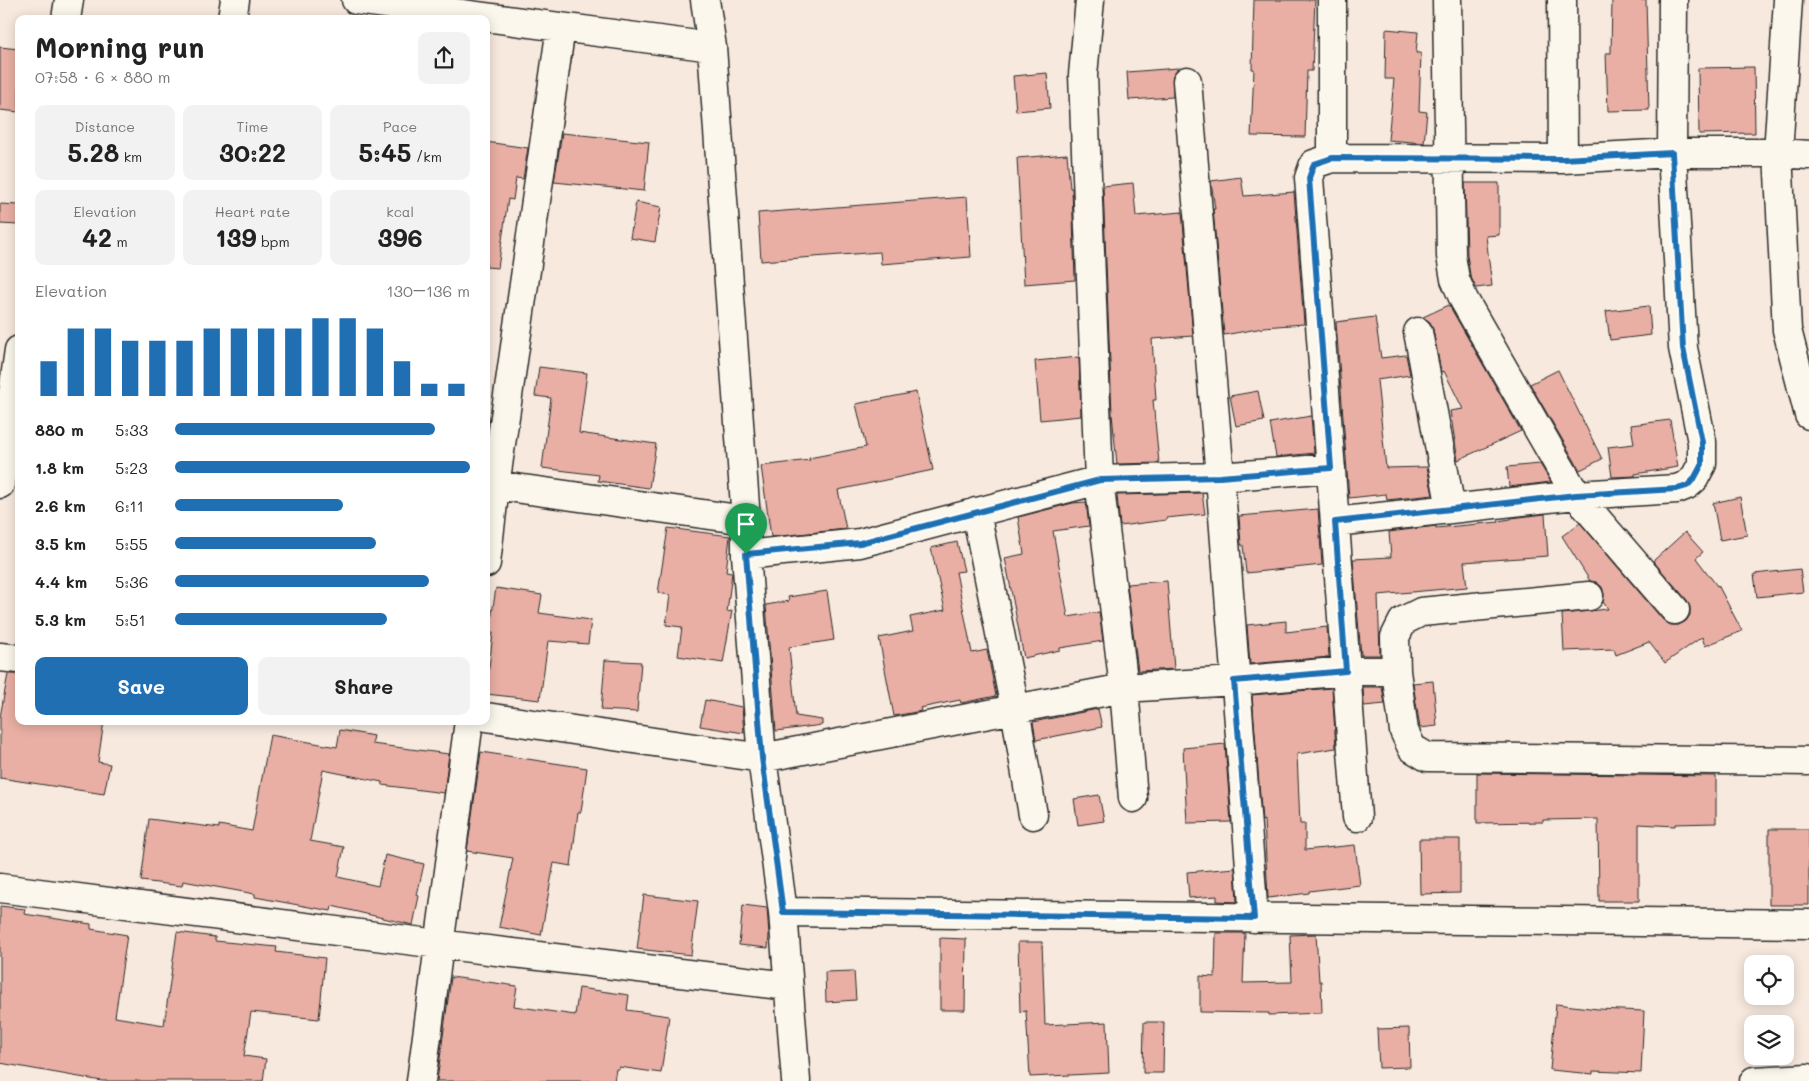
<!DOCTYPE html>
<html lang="en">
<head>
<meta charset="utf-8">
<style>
  :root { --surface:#fff; --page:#f2f2f2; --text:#222; --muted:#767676; --accent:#1f6fb2 }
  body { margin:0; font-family:Mali,sans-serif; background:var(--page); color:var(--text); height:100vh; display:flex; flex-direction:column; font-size:19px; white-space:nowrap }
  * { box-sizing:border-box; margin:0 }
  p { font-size:16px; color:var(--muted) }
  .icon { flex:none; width:28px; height:28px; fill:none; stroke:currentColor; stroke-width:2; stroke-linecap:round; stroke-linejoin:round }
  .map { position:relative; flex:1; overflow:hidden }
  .sheet { position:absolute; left:15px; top:15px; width:475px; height:710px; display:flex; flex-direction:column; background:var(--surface); border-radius:10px; box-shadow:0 2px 12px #0003 }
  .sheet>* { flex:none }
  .tools { position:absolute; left:1744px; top:955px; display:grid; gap:10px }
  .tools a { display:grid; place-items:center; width:50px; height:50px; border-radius:10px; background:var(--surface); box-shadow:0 2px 12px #0003; font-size:25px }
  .pin { position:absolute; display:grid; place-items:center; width:42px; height:42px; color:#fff; margin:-51px -21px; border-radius:50% 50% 50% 0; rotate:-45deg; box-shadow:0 0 5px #0007 }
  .pin .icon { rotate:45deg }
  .round { display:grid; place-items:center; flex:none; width:52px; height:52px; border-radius:10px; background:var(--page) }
  .head { display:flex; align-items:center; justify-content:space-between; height:85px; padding:0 20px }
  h1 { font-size:28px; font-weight:700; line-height:38px }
  .metrics { display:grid; grid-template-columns:repeat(3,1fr); gap:8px; height:85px; padding:5px 20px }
  .metrics div { display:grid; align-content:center; border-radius:10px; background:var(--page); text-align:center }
  .metrics b { font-size:25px; font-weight:700 }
  .metrics small { font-size:14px; font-weight:400 }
  .metrics p { font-size:14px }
  .chart { height:140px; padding:10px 20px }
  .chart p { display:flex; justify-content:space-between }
  .chart svg { width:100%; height:90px; margin-top:5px; stroke:var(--accent); stroke-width:6 }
  .action { display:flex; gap:10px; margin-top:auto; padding:10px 20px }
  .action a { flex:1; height:58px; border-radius:10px; background:var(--accent); color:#fff; font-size:20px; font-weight:700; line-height:58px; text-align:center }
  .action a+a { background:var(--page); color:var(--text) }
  ul { padding:0 20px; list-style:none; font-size:16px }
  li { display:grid; grid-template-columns:80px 60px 1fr; align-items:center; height:38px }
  li i { height:12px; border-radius:6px; background:var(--accent) }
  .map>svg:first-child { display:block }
  .building { fill:#e9afa4; stroke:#2b2b2b }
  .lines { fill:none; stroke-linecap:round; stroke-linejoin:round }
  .minor-casing { stroke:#2b2b2b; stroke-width:31 }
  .minor { stroke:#fbf7ec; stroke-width:28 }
  .route-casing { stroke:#fff; stroke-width:10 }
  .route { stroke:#1f6fb2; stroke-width:6 }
</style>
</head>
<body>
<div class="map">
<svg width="1809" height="1081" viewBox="0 0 1809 1081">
  <rect width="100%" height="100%" fill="#f7e9de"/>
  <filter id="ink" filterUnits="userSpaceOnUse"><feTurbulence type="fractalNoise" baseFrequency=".02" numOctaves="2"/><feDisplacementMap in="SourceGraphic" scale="10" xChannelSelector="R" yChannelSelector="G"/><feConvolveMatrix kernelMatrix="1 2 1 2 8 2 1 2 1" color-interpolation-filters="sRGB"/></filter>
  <g filter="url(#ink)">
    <path class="building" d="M1254 0H1315L1312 71H1307L1305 137 1251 136 1254 69H1252Z
      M1612 0H1646L1649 110 1608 111 1606 53H1611Z
      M1386 29 1418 32 1416 53H1421L1419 111 1427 112 1424 143 1388 140 1394 79H1385Z
      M0 47 19 49V112L0 110Z
      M1754 67 1755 133 1699 134 1698 68Z
      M1178 68 1173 75V97L1129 100 1127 72Z
      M1047 73 1050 108 1016 111 1013 76Z
      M562 133 649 142 644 191 554 182Z
      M486 142 528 148 523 179 516 178 513 200 508 199 498 268 486 267Z
      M1067 154 1070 188H1072L1075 280 1024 284 1017 158Z
      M1241 177 1244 196 1294 192 1304 324 1263 327V328L1224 335 1213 209H1215L1211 181Z
      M1133 183 1136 216 1182 212 1193 336 1152 339 1156 400H1153L1159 463 1117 464 1112 414 1103 186Z
      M1465 183H1499V235L1486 236 1492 286 1476 288 1470 275 1467 255Z
      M967 197 971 257 881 264 880 252 761 261 758 213Z
      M636 202 661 207 655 242 630 238Z
      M0 204 19 205V225L0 224Z
      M1449 305 1521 431 1458 460 1450 411 1463 409 1444 371 1441 372 1433 329 1430 322 1423 317Z
      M1649 306 1651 335 1610 340 1606 311Z
      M1375 317 1381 358 1406 355 1410 375 1377 380 1386 468 1427 467 1433 495 1387 500 1386 494 1349 498 1336 322Z
      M1079 357 1081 416 1040 420 1035 361Z
      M539 367 587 373 579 433 656 444 649 488 598 481 599 475 542 468 551 398 535 396Z
      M1558 370 1602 459 1580 470 1530 384Z
      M1258 391 1264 421 1236 426 1230 396Z
      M916 392 933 470 838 490 846 529 771 537 761 466 810 460 809 458 866 447 856 404Z
      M1311 416 1314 453 1276 457 1270 423Z
      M1670 420 1678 467 1635 474V476L1612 477 1608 447 1634 444 1631 425Z
      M1540 464 1551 482 1509 487 1507 467Z
      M1202 493 1205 514 1166 518V520L1120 526 1117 495Z
      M1740 497 1747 535 1720 540 1713 503Z
      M1086 502 1089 526 1053 531 1068 617 1099 612 1103 641 1060 648V650L1024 658 1005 558 1024 554 1018 517 1073 503Z
      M1318 509 1322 565 1246 573 1243 545H1241L1239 516Z
      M1545 514 1548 556 1464 562 1467 587 1378 595 1380 655H1361L1353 559 1391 557 1389 532 1436 526V528L1499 522 1498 521 1511 519V518Z
      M1580 523 1663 620 1670 625H1678L1686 621 1690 615V607L1687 600 1653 561 1685 532 1703 552 1696 558 1717 586 1718 585 1742 631 1705 646 1702 637 1665 663 1649 642 1616 655 1614 649 1564 651 1562 614 1608 609 1603 602 1604 594 1602 587 1596 582 1590 581 1562 536Z
      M668 528 730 536 726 572 732 573 727 612 732 611 723 663 678 656 682 627 666 625 670 595 658 593Z
      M957 542 964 571 956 572 972 653 987 650 996 696 961 703 960 700 920 708 921 711 894 716 879 638 913 631 910 617 945 610 931 548Z
      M1800 569 1803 592 1757 597 1754 574Z
      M1167 581 1174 669 1138 671 1127 584Z
      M496 588 542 595 539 613 591 620 588 644 548 641 540 700 486 694 493 633H489Z
      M827 591 834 640 789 647 796 716 822 720V725L776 731 766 605 789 601 788 597Z
      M1286 621V632L1327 627 1329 657 1250 664 1247 625Z
      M605 660 641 662 637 712 601 710Z
      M8 674H19V721H104L98 762 110 764 104 794 0 778V717Z
      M1433 681 1437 726 1420 728 1413 683Z
      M1363 687H1382L1385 704 1364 706Z
      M1332 688 1336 748 1297 754 1300 824H1305V850L1355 845 1360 885 1309 891V893L1268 898 1264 820 1262 821 1252 695Z
      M705 700 742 707 744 733 700 726Z
      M1098 709 1102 727 1036 740 1033 722Z
      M340 730 374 736 372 744 449 754 444 793 382 785V782L323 770 310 841 344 847 338 877 378 886 385 855 424 864 417 895 419 896 413 925 332 906 331 911 255 897V894L183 881 182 886 141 881 149 819 219 828V825L252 831 270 735 337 747Z
      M1225 744 1231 822 1187 823 1183 748Z
      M481 752 587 768 581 812H578L571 866 554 863 541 935 499 927 513 858 467 851Z
      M1477 773 1716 776V823L1675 824V826L1639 824V901H1599L1598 819 1543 820V822L1477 823Z
      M1099 795 1104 821 1078 825 1074 799Z
      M1769 829H1809V905H1769Z
      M1419 839H1460V893L1420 894Z
      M1235 868 1237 902 1217 901V896L1189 898 1187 872Z
      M644 895 698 901 691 955 637 949Z
      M743 905 767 908 769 935 768 948 739 945Z
      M0 906 25 909 24 914 91 924V929L127 935 115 1017 164 1025 177 932 215 937V941L277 947 276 952 325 958 319 1019 251 1012 244 1056 266 1059 263 1081H102L0 1063Z
      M1216 933H1245L1243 983 1292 982 1290 935 1316 934 1319 981H1321L1322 1013 1269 1015V1013L1200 1012V976L1215 977Z
      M940 938 966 939 965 1010H940Z
      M1018 942H1042L1045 1025 1107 1022 1109 1073 1030 1077 1026 1011 1020 1012Z
      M854 971 856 1000 826 1002 825 972Z
      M451 977 517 986 514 1006 575 1015 579 988 629 995 627 1010 669 1016 661 1073 619 1067V1069H616L614 1081H437Z
      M1556 1004 1598 1009 1644 1011 1641 1073 1593 1071V1074L1550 1070Z
      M1144 1022H1164L1163 1073H1143Z
      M1409 1028 1410 1067 1379 1068 1377 1029Z"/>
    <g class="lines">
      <g class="minor-casing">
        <path id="minor" d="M356 0 712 47
          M705 0 712 47 746 520V555L762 758 783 912 796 1081
          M1090 0 1083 75 1099 480 1124 688 1133 798
          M1447 0 1451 256 1455 279 1464 300 1576 495 1677 489 1687 485 1694 479 1702 464V442L1683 348 1672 153 1673 0
          M1562 0 1563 159
          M1788 0 1778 153 1787 330 1809 415
          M66 19 69 0
          M232 19 235 0
          M1187 81 1220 477 1254 918
          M1332 158V0
          M1418 332 1451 509
          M0 484 19 350
          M486 484 746 520
          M976 512 1015 709 1033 815
          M1335 522 1576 495 1675 610
          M746 555 860 543 1099 480 1220 477 1331 468
          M486 563 495 486 561 27
          M1589 596 1421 612 1403 621 1395 637 1396 671 1404 731 1412 748 1427 757 1809 761
          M0 657 19 659
          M486 717 762 758 1124 688 1234 681 1346 671H1396
          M1357 817 1309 178 1314 164 1332 158 1563 159 1672 153H1778L1809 155
          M0 888 438 944 788 986
          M783 912 1809 924
          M421 1081 469 721
          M1754 1081 1808 1078V1081"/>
      </g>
      <use href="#minor" class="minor"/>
    </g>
  </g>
  <g class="lines" filter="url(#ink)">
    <g class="route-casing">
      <path id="route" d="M1672 153 1683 348 1702 442V464L1694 479 1687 486 1677 489 1576 495 1335 522 1346 671 1234 681 1254 918 783 912 762 758 746 554 860 543 1100 480 1220 477 1331 468 1309 178 1314 164 1332 158 1563 159Z"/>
    </g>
    <use href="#route" class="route"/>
  </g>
</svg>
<div class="tools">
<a><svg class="icon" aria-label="locate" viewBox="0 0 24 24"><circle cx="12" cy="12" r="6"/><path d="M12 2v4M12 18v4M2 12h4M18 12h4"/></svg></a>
<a><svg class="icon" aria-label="layers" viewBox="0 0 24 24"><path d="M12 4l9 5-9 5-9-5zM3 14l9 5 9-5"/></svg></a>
</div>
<div class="pin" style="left:746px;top:554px;background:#1e9e55"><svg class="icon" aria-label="arrive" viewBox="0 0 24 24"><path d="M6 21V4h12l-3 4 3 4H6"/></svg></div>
<section class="sheet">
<div class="head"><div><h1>Morning run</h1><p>07:58 · 6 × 880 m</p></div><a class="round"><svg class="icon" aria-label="share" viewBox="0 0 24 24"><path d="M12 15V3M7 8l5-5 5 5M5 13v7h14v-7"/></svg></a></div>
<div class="metrics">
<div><p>Distance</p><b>5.28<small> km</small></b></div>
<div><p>Time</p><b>30:22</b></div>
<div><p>Pace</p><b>5:45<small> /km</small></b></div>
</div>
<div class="metrics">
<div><p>Elevation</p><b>42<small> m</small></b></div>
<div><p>Heart rate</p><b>139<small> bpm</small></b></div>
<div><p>kcal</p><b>396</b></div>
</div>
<div class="chart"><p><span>Elevation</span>130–136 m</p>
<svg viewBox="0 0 160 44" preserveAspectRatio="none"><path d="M5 44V27M15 44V11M25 44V11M35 44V17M45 44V17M55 44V17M65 44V11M75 44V11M85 44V11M95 44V11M105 44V6M115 44V6M125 44V11M135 44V27M145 44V38M155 44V38"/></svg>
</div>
<ul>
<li><b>880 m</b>5:33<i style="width:88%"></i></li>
<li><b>1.8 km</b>5:23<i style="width:100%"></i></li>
<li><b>2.6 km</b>6:11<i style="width:57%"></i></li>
<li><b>3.5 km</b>5:55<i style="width:68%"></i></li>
<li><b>4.4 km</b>5:36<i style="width:86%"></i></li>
<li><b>5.3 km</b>5:51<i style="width:72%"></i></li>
</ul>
<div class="action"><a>Save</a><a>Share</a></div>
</section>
</div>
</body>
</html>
